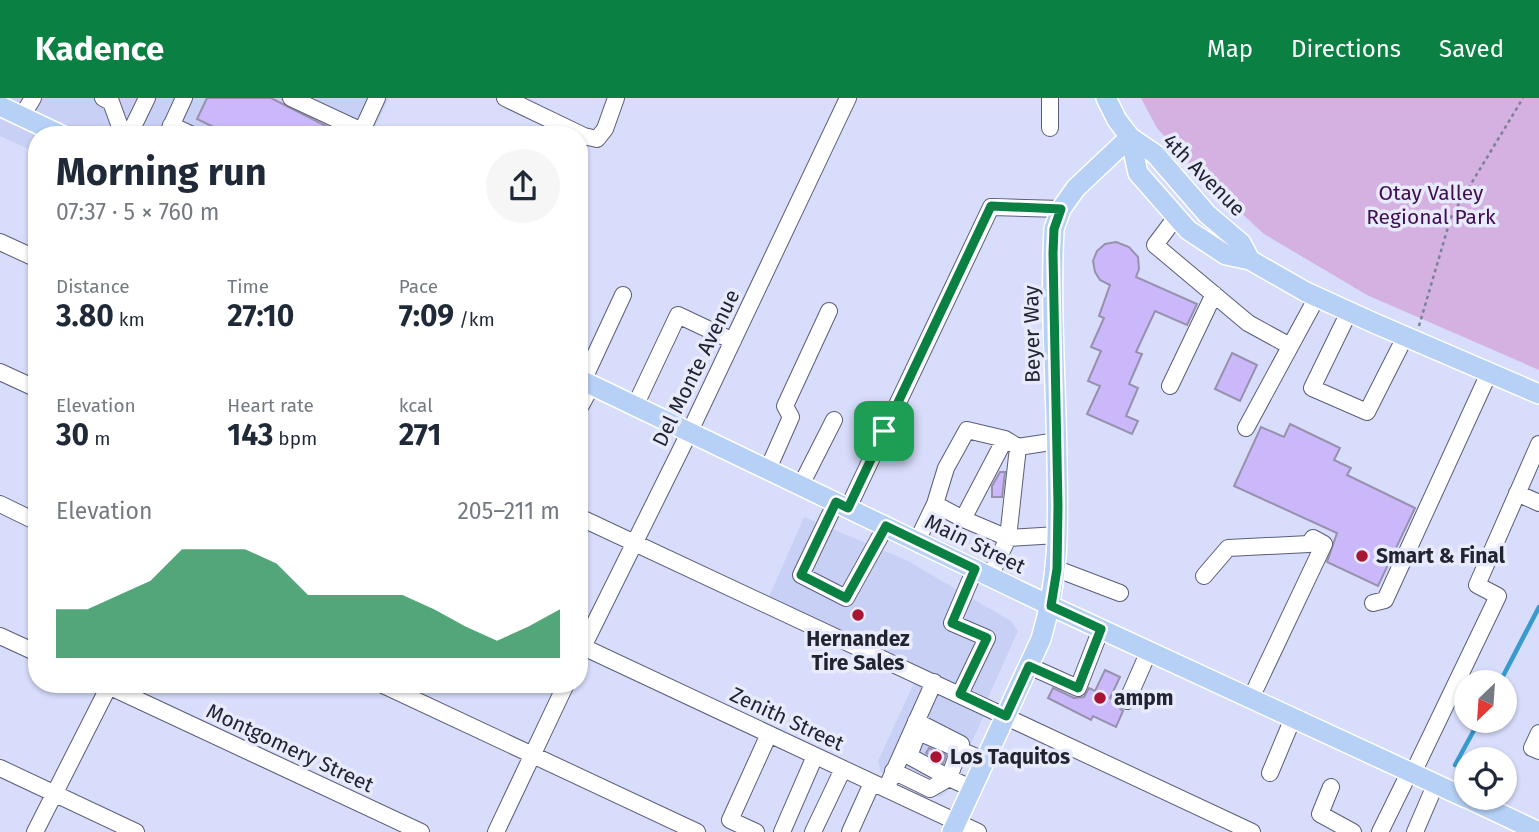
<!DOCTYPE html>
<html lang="en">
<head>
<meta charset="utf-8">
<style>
  :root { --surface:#fff; --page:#f6f6f7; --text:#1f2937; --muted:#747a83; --accent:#0b8043 }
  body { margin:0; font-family:"Fira Sans",sans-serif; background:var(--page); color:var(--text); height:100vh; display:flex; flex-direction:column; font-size:26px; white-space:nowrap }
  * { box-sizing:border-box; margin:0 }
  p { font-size:23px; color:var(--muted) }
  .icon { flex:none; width:38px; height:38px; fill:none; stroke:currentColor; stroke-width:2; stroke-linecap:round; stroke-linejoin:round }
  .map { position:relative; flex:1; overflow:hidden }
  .side { position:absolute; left:28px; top:28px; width:560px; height:567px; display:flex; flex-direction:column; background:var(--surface); border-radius:28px; box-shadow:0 2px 5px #0004 }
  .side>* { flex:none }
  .needle { width:46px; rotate:205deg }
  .fabs { position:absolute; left:1454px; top:572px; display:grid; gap:14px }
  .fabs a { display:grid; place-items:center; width:63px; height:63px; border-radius:50%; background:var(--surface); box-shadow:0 2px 5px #0004; font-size:35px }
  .pin { position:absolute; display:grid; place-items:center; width:60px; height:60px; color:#fff; margin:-30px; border-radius:14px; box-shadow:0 4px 10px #0006 }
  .round { display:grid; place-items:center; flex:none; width:74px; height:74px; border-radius:37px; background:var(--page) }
  .headline { display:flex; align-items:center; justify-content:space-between; height:119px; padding:0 28px }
  h1 { font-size:38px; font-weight:700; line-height:52px }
  .stats { display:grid; grid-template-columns:repeat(3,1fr); gap:10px; height:119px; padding:7px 28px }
  .stats div { display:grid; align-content:center }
  .stats b { font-size:30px; font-weight:700 }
  .stats small { font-size:19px; font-weight:400 }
  .stats p { font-size:19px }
  .chart { height:196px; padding:14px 28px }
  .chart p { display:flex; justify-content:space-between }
  .chart svg { width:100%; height:126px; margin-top:7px; fill:var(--accent); opacity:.7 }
  header { display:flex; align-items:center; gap:42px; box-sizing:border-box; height:98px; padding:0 35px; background:var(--accent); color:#fff }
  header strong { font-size:33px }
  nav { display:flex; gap:38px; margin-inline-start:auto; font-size:24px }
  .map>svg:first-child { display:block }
  .built { fill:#c9d0f5 }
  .green { fill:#d5b1e1 }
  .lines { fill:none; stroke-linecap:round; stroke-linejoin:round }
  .stream { stroke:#399ace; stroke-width:4.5 }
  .building { fill:#cab8fa; stroke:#9891ad; stroke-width:2 }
  .minor-casing { stroke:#5a5e78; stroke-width:18 }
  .major-casing { stroke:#fff; stroke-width:22 }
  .path { stroke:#7d8195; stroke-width:2.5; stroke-dasharray:3.5 3.5; stroke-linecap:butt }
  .minor { stroke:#fff; stroke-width:16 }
  .major { stroke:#b6d1f5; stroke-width:19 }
  .route-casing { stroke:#fff; stroke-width:14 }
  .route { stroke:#0b8043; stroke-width:9 }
  .poi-dot { fill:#aa1433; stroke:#e8ebfd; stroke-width:2.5 }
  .labels { text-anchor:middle; stroke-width:7; stroke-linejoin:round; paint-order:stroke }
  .street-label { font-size:21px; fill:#22252f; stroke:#e8ebfd }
  .park-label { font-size:21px; fill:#410f50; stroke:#e8ebfd }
  .poi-label { font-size:21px; font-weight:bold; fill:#22252f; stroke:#e8ebfd; text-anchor:start }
</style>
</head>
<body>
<header>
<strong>Kadence</strong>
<nav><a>Map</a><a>Directions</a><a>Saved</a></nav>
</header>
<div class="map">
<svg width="1539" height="734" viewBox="0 0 1539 734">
  <rect width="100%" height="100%" fill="#d7ddfb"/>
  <path class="built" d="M0 0H389L371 37H37V55L0 38Z
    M804 419 906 462 1011 523 1018 533 987 602 769 499Z
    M916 581 986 613 950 691 941 698 932 699 881 674 878 663Z"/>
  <path class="green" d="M1141 0H1539V272L1367 197 1264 136 1200 77 1157 30Z"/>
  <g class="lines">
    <path class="stream" d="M1500 584 1539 509
      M1455 667 1479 623"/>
  </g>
  <path class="building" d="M207 0H271L330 30 327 37H230L197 21Z
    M1116 144 1129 149 1138 159 1139 171 1136 179 1197 206 1187 227 1155 213 1136 254 1142 256 1129 286 1138 290 1126 318 1138 323 1132 336 1087 316 1100 288 1088 283 1101 253 1091 249 1104 220 1099 218 1110 187 1100 182 1095 174 1093 163 1097 153 1105 146Z
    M1232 255 1257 267 1240 303 1215 291Z
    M1290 326 1340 350 1334 362 1351 370 1347 377 1415 410 1378 488 1327 464 1337 435 1234 388 1261 329 1284 339Z
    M1000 374H1005L1002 399H992V388Z
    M1105 572 1120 579 1110 600 1117 603 1118 609 1123 613 1116 629 1093 618 1091 622 1048 600 1053 590 1074 600 1084 599 1089 590 1095 593Z
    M929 650 946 657 943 665 926 655Z"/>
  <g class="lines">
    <g class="minor-casing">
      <path id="minor" d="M103 0 111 4 123 37
        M291 0 362 33
        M505 0 584 38 597 41 605 31 616 0
        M1050 0V30
        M22 18 33 0
        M171 27 192 37
        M129 37 147 0
        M167 37 184 0
        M360 37 377 0
        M1176 119 1155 147 1248 225 1290 248
        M0 144 37 161
        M1349 214 1312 290 1367 314 1405 239
        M0 274 37 291
        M583 283 623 197
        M1170 288 1214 196
        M635 308 678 217 733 243
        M579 311 592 287
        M1246 330 1317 199
        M768 371 791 319 785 308 829 213
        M801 387 834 322
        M1517 395 1539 405
        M836 404 801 477 846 500 886 428
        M0 406 37 424
        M935 406 946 370 967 332 1005 341
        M848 410 991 109 1061 111
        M579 419 1252 734
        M963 421 1008 440 1058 437
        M917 443 935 406 963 421 1005 341 1018 349 1057 343
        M1057 471 1120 495
        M990 478 1008 440 1018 349
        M1204 478 1228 450 1309 446 1313 440 1324 446 1251 600
        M1373 505 1385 502 1489 275
        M0 538 37 555
        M579 547 978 734
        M579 557 690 333 848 0
        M1029 568 1078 590 1101 531
        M104 586 421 734
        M381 586 697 734
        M960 596 987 540 952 525 975 471
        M1127 603 1149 553
        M916 623 961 646 949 680 909 658 918 634 986 663
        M1539 635 1532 650 1539 653
        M0 670 136 734
        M893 673 930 691 949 680 973 691
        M1270 675 1293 620
        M1413 675 1498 498 1477 487 1539 346
        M1331 689 1320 716 1353 734
        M886 691 934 584
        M35 734 110 586
        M496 734 566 586
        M756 734 730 722 769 636
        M782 734 815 658
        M813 734 843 671
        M850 734 872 685
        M1380 734 1410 673
        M1415 734 1436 685"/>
    </g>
    <g class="major-casing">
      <path id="major" d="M1106 0 1117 22 1130 39 1155 56 1207 116 1241 145 1250 162
        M0 8 61 37
        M1130 39 1138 75 1188 132 1226 157 1250 162 1306 194 1374 225 1539 296
        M579 281 1051 508 1466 700
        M1467 700 1539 734
        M952 734 1041 541C1060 477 1058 427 1057 361 1056 285 1050 207 1054 131L1061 111 1076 90 1130 39"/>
    </g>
    <path class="path" d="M1419 228 1451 119 1523 0"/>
    <use href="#minor" class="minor"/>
    <use href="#major" class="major"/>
  </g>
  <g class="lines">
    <g class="route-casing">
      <path id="route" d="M991 108 1061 111 1054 131 1053 155 1058 408 1057 471 1051 508 1101 531 1078 590 1029 568 1006 618 960 596 987 540 952 525 975 471 886 428 846 500 801 477 836 404 848 410Z"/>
    </g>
    <use href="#route" class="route"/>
  </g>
  <g class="poi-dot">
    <circle cx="1362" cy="458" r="7"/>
    <circle cx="858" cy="517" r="7"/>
    <circle cx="1100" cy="600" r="7"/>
    <circle cx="936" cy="659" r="7"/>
  </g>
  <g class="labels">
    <g class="street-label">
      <text transform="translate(1204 77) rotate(45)" y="7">4th Avenue</text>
      <text transform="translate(1032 236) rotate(-91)" y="7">Beyer Way</text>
      <text transform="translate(696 270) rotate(-64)" y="7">Del Monte Avenue</text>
      <text transform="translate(975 446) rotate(26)" y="7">Main Street</text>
      <text transform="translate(787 621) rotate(25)" y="7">Zenith Street</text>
      <text transform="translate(290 650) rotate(25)" y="7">Montgomery Street</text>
    </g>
    <g class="park-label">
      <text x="1431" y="102">Otay Valley<tspan x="1431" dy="24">Regional Park</tspan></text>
    </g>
    <g class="poi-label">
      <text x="1376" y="465">Smart &amp; Final</text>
      <text x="858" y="548" text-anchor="middle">Hernandez<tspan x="858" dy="24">Tire Sales</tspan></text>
      <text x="1114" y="607">ampm</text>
      <text x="950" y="666">Los Taquitos</text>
    </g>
  </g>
</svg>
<div class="fabs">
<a><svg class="needle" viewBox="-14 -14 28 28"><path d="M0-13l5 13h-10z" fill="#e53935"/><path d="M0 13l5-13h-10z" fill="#747a83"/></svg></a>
<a><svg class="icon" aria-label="locate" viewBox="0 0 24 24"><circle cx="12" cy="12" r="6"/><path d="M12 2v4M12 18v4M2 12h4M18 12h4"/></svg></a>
</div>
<div class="pin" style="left:884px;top:333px;background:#1e9e55"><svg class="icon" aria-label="arrive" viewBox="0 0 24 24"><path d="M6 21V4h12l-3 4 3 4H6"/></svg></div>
<section class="side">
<div class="headline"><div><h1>Morning run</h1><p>07:37 · 5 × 760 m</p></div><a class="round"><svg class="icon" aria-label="share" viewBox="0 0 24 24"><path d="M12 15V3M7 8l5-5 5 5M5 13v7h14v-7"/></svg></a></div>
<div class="stats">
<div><p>Distance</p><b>3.80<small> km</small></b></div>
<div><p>Time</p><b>27:10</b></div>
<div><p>Pace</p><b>7:09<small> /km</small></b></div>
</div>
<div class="stats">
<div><p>Elevation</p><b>30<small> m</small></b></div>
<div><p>Heart rate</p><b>143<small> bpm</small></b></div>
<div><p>kcal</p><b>271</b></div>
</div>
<div class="chart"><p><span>Elevation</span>205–211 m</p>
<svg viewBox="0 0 160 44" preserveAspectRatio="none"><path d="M0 44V27L10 27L20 22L30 17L40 6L50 6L60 6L70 11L80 22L90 22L100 22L110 22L120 27L130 33L140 38L150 33L160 27V44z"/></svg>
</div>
</section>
</div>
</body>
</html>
